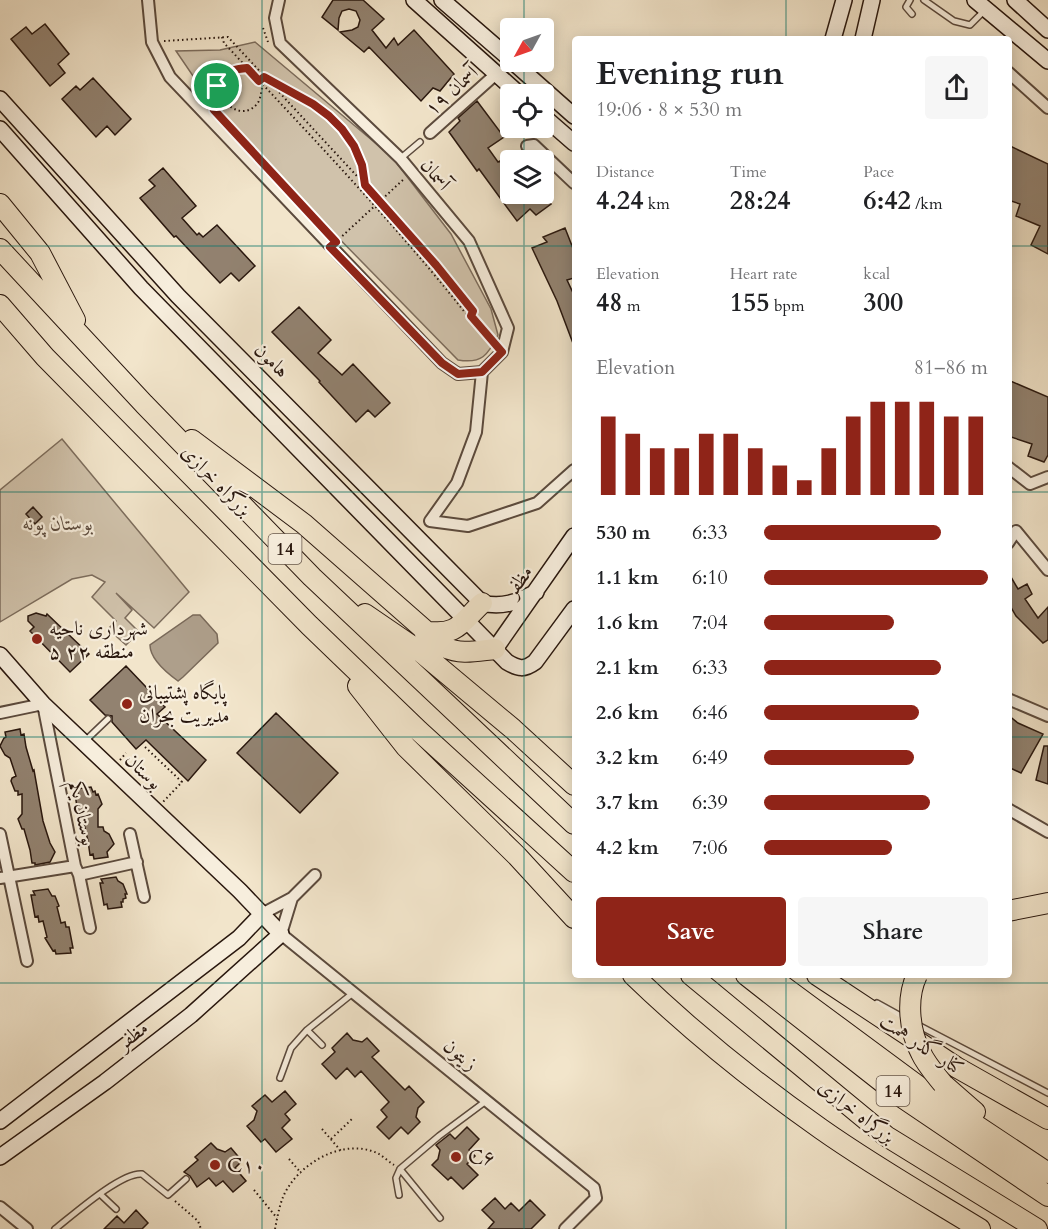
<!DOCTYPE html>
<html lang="en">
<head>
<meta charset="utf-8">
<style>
  :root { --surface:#fff; --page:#f6f6f6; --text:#202124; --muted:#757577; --accent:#8f2418 }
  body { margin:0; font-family:Cardo,Amiri,serif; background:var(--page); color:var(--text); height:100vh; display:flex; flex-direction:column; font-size:22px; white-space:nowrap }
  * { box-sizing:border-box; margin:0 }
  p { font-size:20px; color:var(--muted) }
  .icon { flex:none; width:33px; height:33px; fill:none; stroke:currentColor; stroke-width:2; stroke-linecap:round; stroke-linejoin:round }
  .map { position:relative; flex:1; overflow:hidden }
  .panel { position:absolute; left:572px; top:36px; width:440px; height:942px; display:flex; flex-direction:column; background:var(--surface); border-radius:6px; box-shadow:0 3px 15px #0003 }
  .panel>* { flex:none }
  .needle { width:39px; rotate:230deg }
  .fabs { position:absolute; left:500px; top:18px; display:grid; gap:12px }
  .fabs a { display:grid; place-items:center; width:54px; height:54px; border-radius:6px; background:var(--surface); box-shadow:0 3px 15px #0003; font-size:30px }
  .pin { position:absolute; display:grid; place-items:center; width:51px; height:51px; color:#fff; margin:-26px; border:3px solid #fff; border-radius:50%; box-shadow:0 2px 6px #0007 }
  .round { display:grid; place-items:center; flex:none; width:63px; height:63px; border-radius:6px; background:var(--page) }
  .headline { display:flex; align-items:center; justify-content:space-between; height:102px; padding:0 24px }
  h1 { font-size:33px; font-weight:800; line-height:45px }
  .stats { display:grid; grid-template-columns:repeat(3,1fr); gap:9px; height:102px; padding:6px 24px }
  .stats div { display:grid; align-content:center }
  .stats b { font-size:26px; font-weight:800 }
  .stats small { font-size:16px; font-weight:400 }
  .stats p { font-size:16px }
  .chart { height:168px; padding:12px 24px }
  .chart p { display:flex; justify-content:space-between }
  .chart svg { width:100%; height:108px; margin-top:6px; stroke:var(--accent); stroke-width:6 }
  .button { display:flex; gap:12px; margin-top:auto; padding:12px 24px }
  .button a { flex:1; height:69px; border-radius:6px; background:var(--accent); color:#fff; font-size:24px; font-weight:800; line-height:69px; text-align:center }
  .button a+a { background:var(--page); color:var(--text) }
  ul { padding:0 24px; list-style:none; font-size:20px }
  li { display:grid; grid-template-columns:96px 72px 1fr; align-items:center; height:45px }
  li i { height:15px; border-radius:8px; background:var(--accent) }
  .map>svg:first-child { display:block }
  .green { fill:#d0c2ab; stroke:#7c6c5c; stroke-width:1.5 }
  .water { fill:#ae9f8b; stroke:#796959; stroke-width:1.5 }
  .building { fill:#928270; stroke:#29170e; stroke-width:1.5 }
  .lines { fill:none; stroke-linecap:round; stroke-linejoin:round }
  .lane-casing { stroke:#5b4a3d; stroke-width:8 }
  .street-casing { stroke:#5b4a3d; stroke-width:14 }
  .secondary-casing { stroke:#29170e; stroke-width:18 }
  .highway-casing { stroke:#29170e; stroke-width:22 }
  .path { stroke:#29170e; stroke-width:2; stroke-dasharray:1.5 3; stroke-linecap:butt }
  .lane { stroke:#f7eedd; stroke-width:5 }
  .street { stroke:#f7eedd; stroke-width:10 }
  .secondary { stroke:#f7eedd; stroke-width:15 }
  .highway { stroke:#f2e5cb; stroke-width:20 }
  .highway-bridge-casing { stroke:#29170e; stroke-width:22; stroke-linecap:butt }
  .highway-bridge { stroke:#f2e5cb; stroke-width:20 }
  .route-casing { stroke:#fff; stroke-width:12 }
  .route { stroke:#8f2418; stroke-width:8 }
  .grid { fill:none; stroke:#0f766e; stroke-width:1.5; stroke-opacity:0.55 }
  .poi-dot { fill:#8f2418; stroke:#f7eedd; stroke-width:2 }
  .labels { text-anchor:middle; stroke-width:4.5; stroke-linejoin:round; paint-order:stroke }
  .shield { fill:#f7eedd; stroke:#67584c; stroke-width:1.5 }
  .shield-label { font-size:18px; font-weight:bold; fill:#29170e }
  .street-label { font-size:20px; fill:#29170e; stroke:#f7eedd }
  .park-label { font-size:20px; font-style:italic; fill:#5b4a3d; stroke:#f7eedd }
  .poi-label { font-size:20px; fill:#29170e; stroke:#f7eedd; text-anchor:start }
</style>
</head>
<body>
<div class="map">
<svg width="1048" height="1229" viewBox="0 0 1048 1229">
  <rect width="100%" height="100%" fill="#f2e5cb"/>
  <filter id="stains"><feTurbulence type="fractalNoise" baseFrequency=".00333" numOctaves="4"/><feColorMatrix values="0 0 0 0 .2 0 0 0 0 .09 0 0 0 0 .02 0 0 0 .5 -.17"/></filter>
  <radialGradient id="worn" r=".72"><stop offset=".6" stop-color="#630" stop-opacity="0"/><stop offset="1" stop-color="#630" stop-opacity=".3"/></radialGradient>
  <path class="green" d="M255 42 392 157 451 234 491 309 498 335C488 355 482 364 458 360L223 120 176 51 220 50Z
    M62 439 189 592 154 628 116 593 132 610 125 618 139 632 126 645 108 629 116 621 92 597 105 582 92 575 72 579 0 622V490Z"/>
  <path class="water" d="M193 615H200L217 634 218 643 183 677 178 681C167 673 150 659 150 645Z"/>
  <path class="building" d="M333 0H363L384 19 372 30 386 48 394 38 398 45 414 30 454 74 440 91 433 88 421 101 369 47 364 52 340 32 352 30 358 27 360 20 356 11 349 9 342 11 339 18 338 30 322 17Z
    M45 24 69 54 58 64 65 73 50 86 11 39 26 27 32 34Z
    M93 78 131 119 115 135 107 126 96 137 62 99 76 86 80 90Z
    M477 101 504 137 488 148 498 162 500 161 504 167 510 162V194H544L551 204 536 215 530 209 517 221 479 169 477 171 449 132 460 121 458 118Z
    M1008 145 1048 164V254L1031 245 1040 226 1016 216 1020 204 1008 200Z
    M163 168 196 206 182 218 197 235 199 233 203 237 217 225 255 266 239 281 231 273 220 283 176 236 174 237 140 198 155 186 149 180Z
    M565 228 574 251V278L567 280 574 295V346L557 301 532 248 547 242 543 237Z
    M299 307 331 340 318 353 342 375 353 364 390 403 375 417 368 410 356 422 319 382 320 381 272 332Z
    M1008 380 1048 397V455L1044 462 1028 456 1032 444 1008 436Z
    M33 507 42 517 35 524 26 514Z
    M1008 572 1018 589 1027 584 1032 594 1025 599 1038 618 1048 607V640L1043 643 1016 616 1008 602Z
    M36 613 46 616 47 614 89 654 70 672 30 631 34 627 28 621V616Z
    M126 666 165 707 157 714 206 760 188 781 146 740 136 749 112 722V716L105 715 90 700Z
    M276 713 338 773 300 813 237 753Z
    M1008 715 1018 723 1043 734 1021 773 1008 767Z
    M20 729 21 735 24 734 26 747 33 771 34 770 43 821 50 843 55 852 50 862 35 865V863H32L30 850 24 829H22L18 819 22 814V794L18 795V791H15L11 781 12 778 16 776 10 758 5 755 0 746 4 738 6 737 5 732Z
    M1044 746H1048V784L1036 780Z
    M91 787 93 792 95 791 96 795 98 794 102 804 98 809V827H103L104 831 109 834 114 844 107 852 108 857 94 859 93 854 90 855 88 841 82 815H78L75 793H78L76 789Z
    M116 877 118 881 123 884 127 894H125L126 898 123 899V902H121L122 907 108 909 107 904 104 905 100 883H103L101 879Z
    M48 889 52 896H55L59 906 57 907 61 923 65 922 66 927H69L73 948H70L71 953 56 954 55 950 53 951 45 938 47 937 43 921 39 922 38 916 35 917 31 895H35L33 891Z
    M347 1033 353 1040 362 1042 367 1038 379 1051 372 1057 405 1090 409 1086 424 1102 418 1108 416 1117 420 1122 408 1134 401 1127 389 1139 377 1127 387 1117 381 1110 389 1102 361 1071 355 1077 347 1068 336 1079 322 1064 335 1052 332 1048Z
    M285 1091 296 1104 285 1114 290 1120 282 1128 292 1139 276 1152 265 1139 261 1142 247 1126 254 1120 257 1111 252 1106 265 1095 272 1102Z
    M467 1127 479 1139 469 1150 475 1156 467 1164 478 1175 463 1189 451 1177 448 1180 432 1165 438 1159 440 1150 436 1145 450 1134 455 1139Z
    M211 1143 217 1149 225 1152 231 1148 242 1161 235 1168 246 1181 233 1192 223 1181 216 1186 209 1178 197 1187 190 1176 184 1172 198 1160 195 1157Z
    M495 1198 505 1209 511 1203 519 1211 530 1200 545 1215 531 1229H488L494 1222 482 1210Z
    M136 1210 148 1223 142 1229H104L117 1216 124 1223Z"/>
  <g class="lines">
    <g class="lane-casing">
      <path id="lane" d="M910 0 906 7 912 14
        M924 0 954 21 970 25 982 13V9
        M401 158 420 142
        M85 741 108 719
        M877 1003 906 1019
        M916 1024 1048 1093
        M322 1045 307 1030 353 993
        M280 1078 291 1048 307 1030
        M100 1194 116 1209
        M399 1195 396 1178 400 1169
        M440 1218 400 1169 439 1136 486 1101
        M55 1229C73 1215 121 1172 142 1174L168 1195 186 1179"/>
    </g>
    <g class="street-casing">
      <path id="street" d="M148 0 152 42 170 77 442 363 458 374 482 372 502 352 508 328 469 241 401 159 280 43 275 18 279 0
        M1008 72 1048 108
        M430 133 496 74
        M527 146 534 145 574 183
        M482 372 476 432 457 483 430 521 468 526 537 503 574 470
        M1008 467 1030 484 1048 477
        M1008 543 1016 531 1048 570
        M1008 699 1048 716
        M0 713 43 704 75 866 79 875 90 928
        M1008 809 1048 832
        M0 834 27 961
        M130 834 144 897
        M79 875 137 862
        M0 878 75 866
        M292 898 281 934 594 1188 596 1198 565 1229
        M262 914 292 898 315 875
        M0 1207 27 1229"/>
    </g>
    <g class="secondary-casing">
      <path id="secondary" d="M414 0 519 94
        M442 0 510 59
        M975 0 1048 61
        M1015 0 1048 30
        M833 39 844 0
        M863 39 872 0
        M513 62 574 116
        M0 99 178 296 482 603C502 608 518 602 536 592
        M543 116 574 143
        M0 129 141 288 507 662C519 669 524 670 535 662L574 609
        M495 649 574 536
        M0 655 43 704 240 891 281 934 191 1015 105 1082 0 1157
        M0 1121 239 938 262 914"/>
    </g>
    <g class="highway-casing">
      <path id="highway" d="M0 204 40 253 75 320
        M0 249 144 404 312 577 574 824
        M0 305 45 357 309 625 419 731 574 872
        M192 440 304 524 444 647C461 655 476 651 495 649
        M365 614 422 653 513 729 574 785
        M424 631C457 637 461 623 482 603
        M358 686 406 747 517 856 574 918
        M1008 911 1048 903
        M633 975C691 1031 754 1082 821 1129 872 1165 926 1196 980 1229
        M691 975 886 1136 1037 1229
        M746 975 900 1096 1048 1196
        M768 975 929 1094 1048 1173
        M817 975 956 1067 1048 1119
        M943 1084 975 1112"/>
    </g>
    <path class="path" d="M263 28 268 42
      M222 37 224 43C307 132 391 219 467 315L471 316 494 343
      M164 41 228 37 380 201 473 311 471 316
      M247 68C232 69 222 71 217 86 220 102 241 122 257 104 261 99 261 91 263 85
      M259 81 264 77C315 103 354 124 365 185
      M339 239 405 178
      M145 747 182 782 163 802
      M120 760 126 753
      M322 1129 341 1151
      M331 1139 352 1119
      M289 1159 301 1173
      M254 1190 277 1218
      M175 1201 198 1221 201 1229
      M275 1229C277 1219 279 1207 283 1197 297 1164 344 1136 379 1154 384 1157 389 1162 394 1165"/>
    <use href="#lane" class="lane"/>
    <use href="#street" class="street"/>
    <use href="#secondary" class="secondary"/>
    <use href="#highway" class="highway"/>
    <g class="highway-bridge-casing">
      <path id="highway-bridge" d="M917 975C906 998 909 1031 921 1053 926 1064 935 1074 943 1084"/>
    </g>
    <use href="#highway-bridge" class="highway-bridge"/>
  </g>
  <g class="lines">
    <g class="route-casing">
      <path id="route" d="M247 68 259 81 264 77 313 104 329 116 342 129 354 146 362 165 365 185 436 265 473 311 471 316 502 352 482 372 458 374 442 363 330 247 336 242 214 110 223 102C210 78 224 70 247 68Z"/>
    </g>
    <use href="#route" class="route"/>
  </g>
  <path class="grid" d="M262 0V1229M524 0V28M786 0V39M524 62V94M524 128V160M524 194V1229M0 246H574M1008 246H1048M0 492H574M1008 492H1048M0 737H574M1008 737H1048M786 975V1229M0 983H1048"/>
  <g class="poi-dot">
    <circle cx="37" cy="639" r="6"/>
    <circle cx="127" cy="704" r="6"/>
    <circle cx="456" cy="1157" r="6"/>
    <circle cx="215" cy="1165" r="6"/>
  </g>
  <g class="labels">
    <g class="shield">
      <rect x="268.5" y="534" width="33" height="30" rx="4.5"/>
      <rect x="876.5" y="1076" width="33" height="30" rx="4.5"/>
    </g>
    <g class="shield-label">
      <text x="285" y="555">14</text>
      <text x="893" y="1097">14</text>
    </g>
    <g class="street-label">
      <text transform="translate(451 90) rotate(-42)" y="7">آسمان ۱۹</text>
      <text transform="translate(436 174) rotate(50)" y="7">آسمان</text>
      <text transform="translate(272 360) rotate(45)" y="7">هامون</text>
      <text transform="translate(217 480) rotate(46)" y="7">بزرگراه خرازی</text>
      <text transform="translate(518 581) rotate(-55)" y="7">مظفر</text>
      <text transform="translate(144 771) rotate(44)" y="7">بوستان</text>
      <text transform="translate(83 813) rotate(79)" y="7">بوستان یکم</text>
      <text transform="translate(132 1035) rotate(-38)" y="7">مظفر</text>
      <text transform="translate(922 1044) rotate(33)" y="7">کنار گذر همت</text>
      <text transform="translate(461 1054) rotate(39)" y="7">زیتون</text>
      <text transform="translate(857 1111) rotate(38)" y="7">بزرگراه خرازی</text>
    </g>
    <g class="park-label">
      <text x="58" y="530">بوستان پونه</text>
    </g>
    <g class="poi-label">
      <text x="49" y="635">شهرداری ناحیه<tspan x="49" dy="23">۵ منطقه ۲۲</tspan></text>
      <text x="139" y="699">پایگاه پشتیبانی<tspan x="139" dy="23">مدیریت بحران</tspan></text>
      <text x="468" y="1164">C۶</text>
      <text x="227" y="1172">C۱۰</text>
    </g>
  </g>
  <rect width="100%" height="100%" filter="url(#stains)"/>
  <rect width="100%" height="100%" fill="url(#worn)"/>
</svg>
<div class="fabs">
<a><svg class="needle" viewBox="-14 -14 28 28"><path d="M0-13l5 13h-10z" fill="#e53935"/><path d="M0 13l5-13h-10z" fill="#757577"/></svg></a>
<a><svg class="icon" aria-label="locate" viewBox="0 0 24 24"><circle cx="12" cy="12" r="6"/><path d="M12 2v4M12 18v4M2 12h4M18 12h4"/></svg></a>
<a><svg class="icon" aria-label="layers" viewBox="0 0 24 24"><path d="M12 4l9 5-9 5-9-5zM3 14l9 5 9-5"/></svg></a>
</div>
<div class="pin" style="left:217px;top:86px;background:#1e9e55"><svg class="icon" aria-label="arrive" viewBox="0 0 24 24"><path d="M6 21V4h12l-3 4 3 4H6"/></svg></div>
<section class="panel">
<div class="headline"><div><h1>Evening run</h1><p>19:06 · 8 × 530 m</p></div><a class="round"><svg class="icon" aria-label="share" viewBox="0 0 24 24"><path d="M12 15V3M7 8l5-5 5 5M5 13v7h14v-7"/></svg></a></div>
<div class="stats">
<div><p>Distance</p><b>4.24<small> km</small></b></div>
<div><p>Time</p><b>28:24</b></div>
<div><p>Pace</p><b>6:42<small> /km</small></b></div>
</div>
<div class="stats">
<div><p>Elevation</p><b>48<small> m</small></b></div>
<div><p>Heart rate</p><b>155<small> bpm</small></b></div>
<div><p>kcal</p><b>300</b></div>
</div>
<div class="chart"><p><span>Elevation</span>81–86 m</p>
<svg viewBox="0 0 160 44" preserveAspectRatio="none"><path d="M5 44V12M15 44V19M25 44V25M35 44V25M45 44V19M55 44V19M65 44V25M75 44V32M85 44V38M95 44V25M105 44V12M115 44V6M125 44V6M135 44V6M145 44V12M155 44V12"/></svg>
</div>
<ul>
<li><b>530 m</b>6:33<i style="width:79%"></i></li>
<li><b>1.1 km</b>6:10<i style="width:100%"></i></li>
<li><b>1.6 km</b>7:04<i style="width:58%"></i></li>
<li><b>2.1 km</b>6:33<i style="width:79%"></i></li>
<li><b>2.6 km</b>6:46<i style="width:69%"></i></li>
<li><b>3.2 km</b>6:49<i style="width:67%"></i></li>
<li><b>3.7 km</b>6:39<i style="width:74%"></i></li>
<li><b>4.2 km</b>7:06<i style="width:57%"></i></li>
</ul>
<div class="button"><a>Save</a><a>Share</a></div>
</section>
</div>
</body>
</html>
